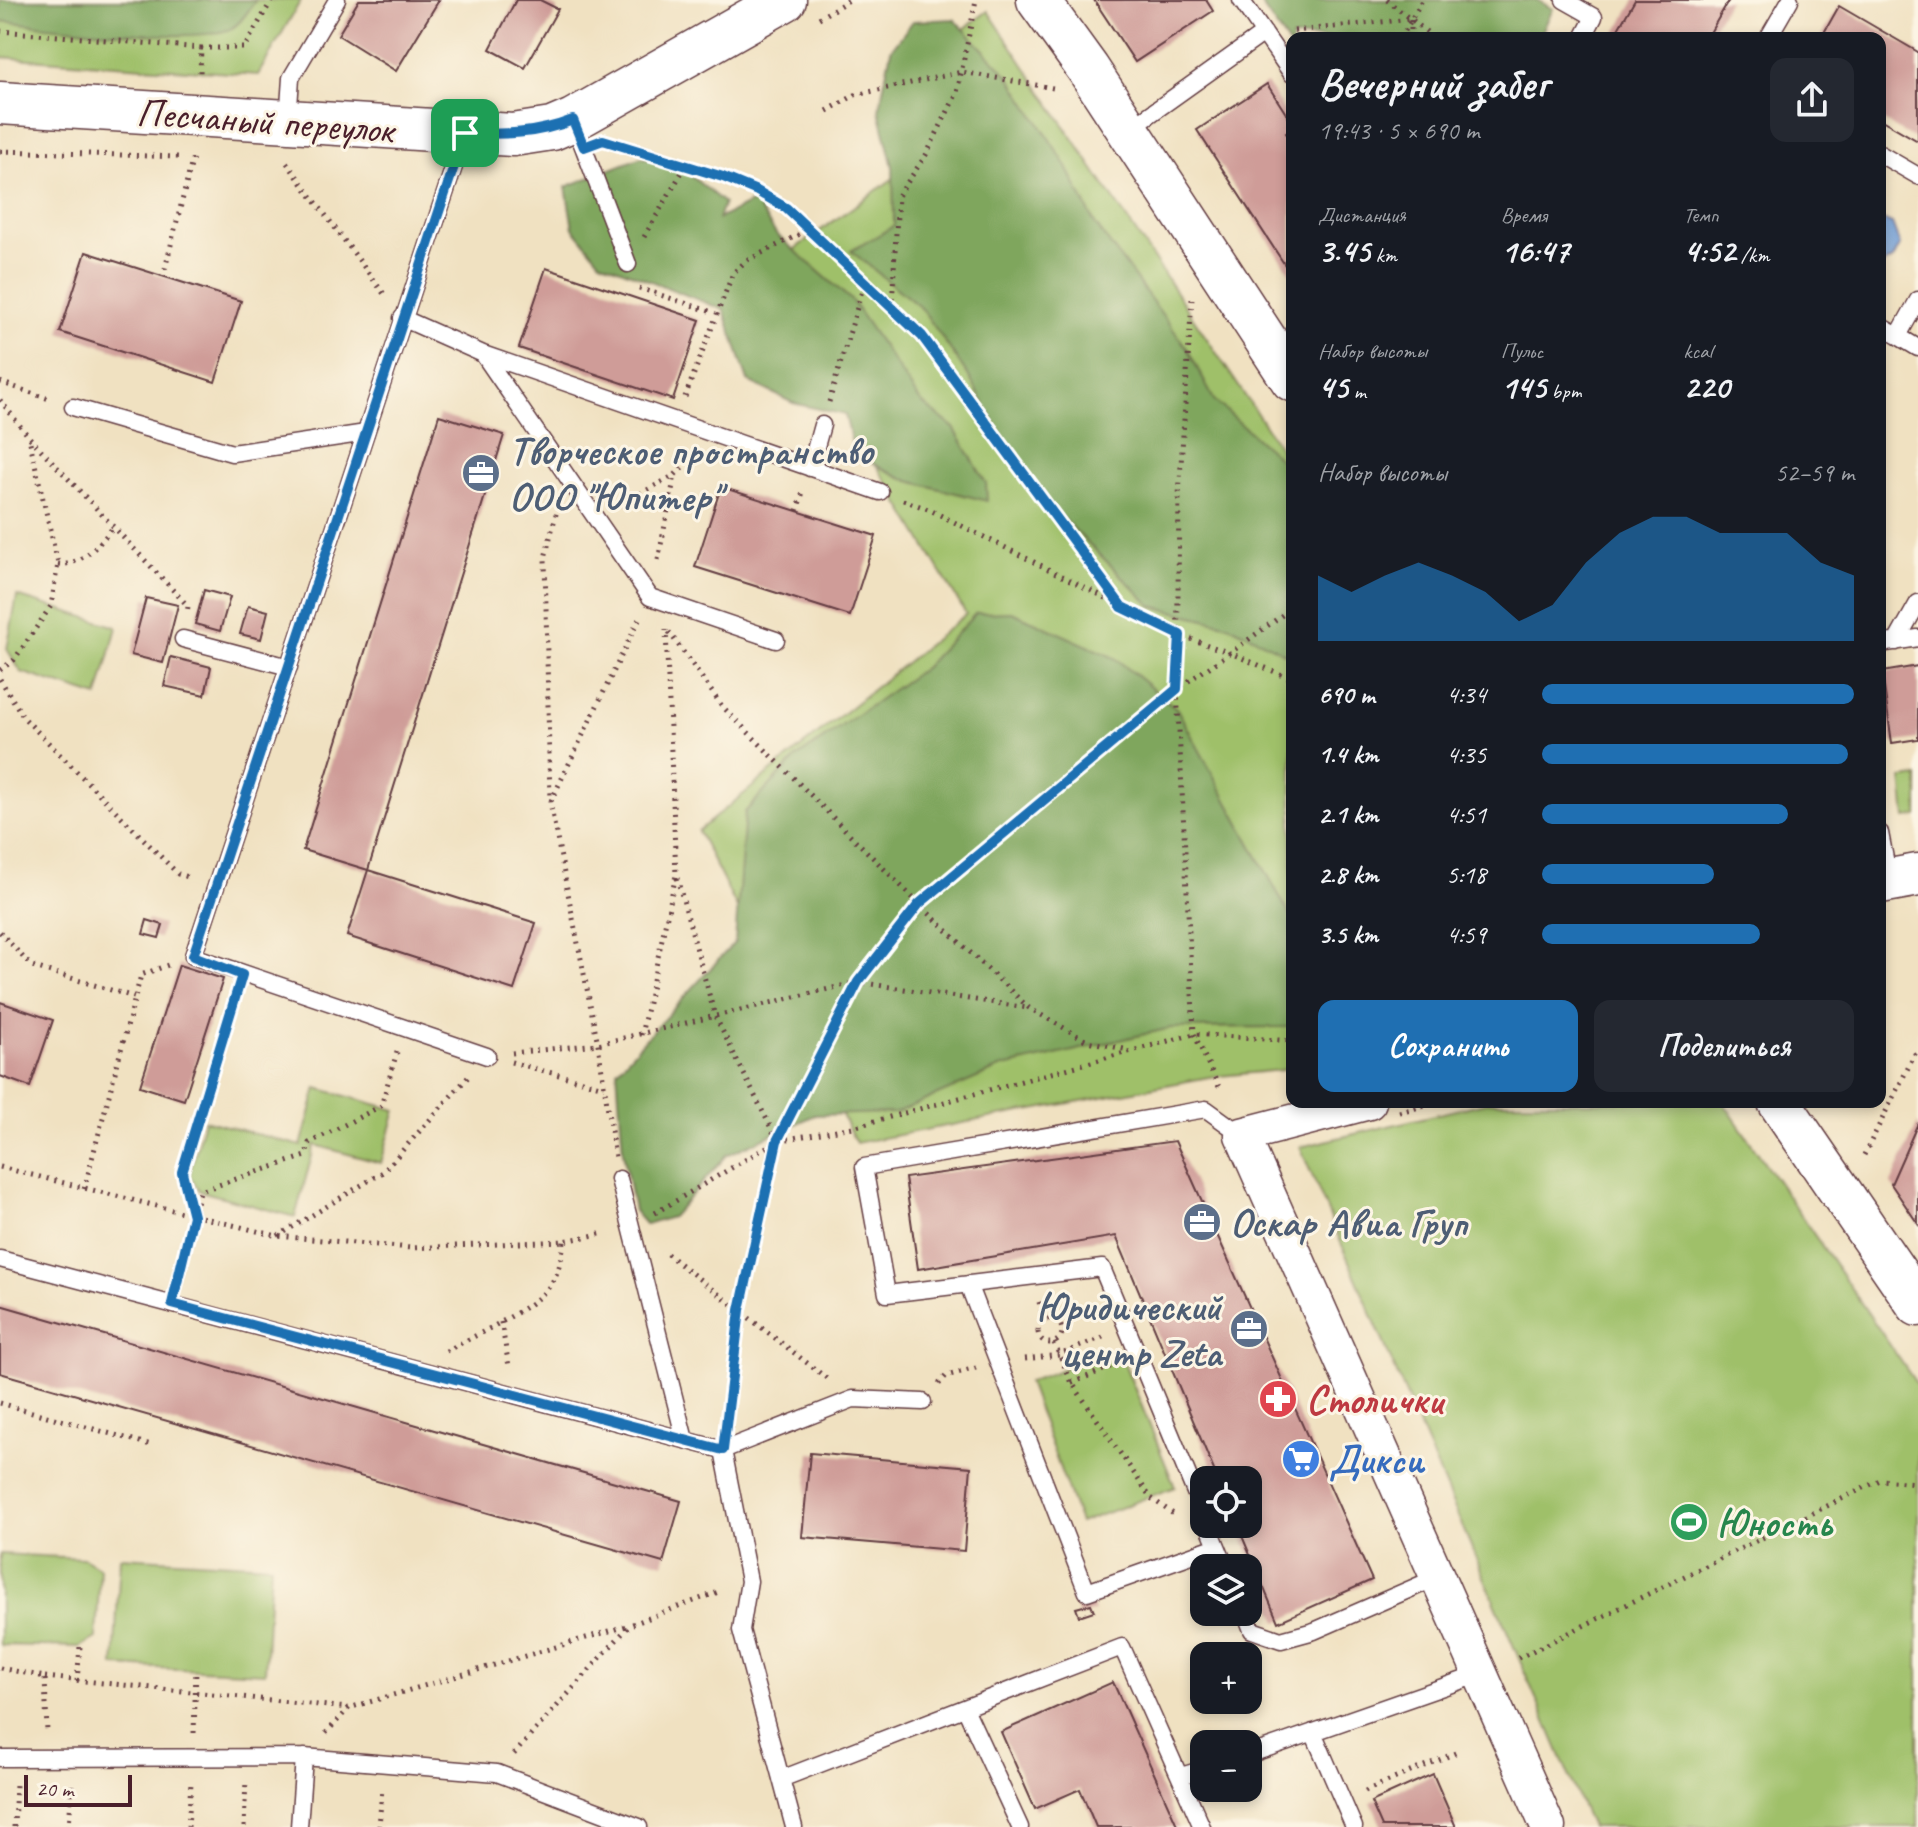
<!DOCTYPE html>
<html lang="ru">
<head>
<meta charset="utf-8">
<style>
  :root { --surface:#171b24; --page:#242831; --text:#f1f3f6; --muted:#9ea1a6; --accent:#1f6fb2 }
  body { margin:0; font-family:Caveat,sans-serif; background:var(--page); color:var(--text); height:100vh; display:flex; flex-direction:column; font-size:30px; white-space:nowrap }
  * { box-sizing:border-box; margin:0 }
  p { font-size:26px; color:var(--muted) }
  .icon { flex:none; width:44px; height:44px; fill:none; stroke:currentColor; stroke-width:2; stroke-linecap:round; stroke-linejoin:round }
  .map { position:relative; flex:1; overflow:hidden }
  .sheet { position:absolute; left:1286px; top:32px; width:600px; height:1076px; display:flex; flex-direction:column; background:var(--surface); border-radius:16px; box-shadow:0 4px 12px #0003 }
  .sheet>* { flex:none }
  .tools { position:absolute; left:1190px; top:1466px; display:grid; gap:16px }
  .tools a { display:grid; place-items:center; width:72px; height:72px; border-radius:16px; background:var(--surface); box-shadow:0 4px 12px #0003; font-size:40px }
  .scale { position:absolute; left:24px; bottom:20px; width:108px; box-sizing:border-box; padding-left:8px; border:4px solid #4a1f2b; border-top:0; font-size:22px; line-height:28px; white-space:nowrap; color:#4a1f2b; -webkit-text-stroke:6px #fcf5e5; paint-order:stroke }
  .pin { position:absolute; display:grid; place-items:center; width:68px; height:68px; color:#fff; margin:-34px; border-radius:16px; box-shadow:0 4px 12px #0006 }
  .round { display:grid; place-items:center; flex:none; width:84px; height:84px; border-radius:16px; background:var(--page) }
  .headline { display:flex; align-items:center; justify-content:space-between; height:136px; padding:0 32px }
  h1 { font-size:44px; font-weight:700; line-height:60px }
  .figures { display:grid; grid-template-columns:repeat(3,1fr); gap:12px; height:136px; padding:8px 32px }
  .figures div { display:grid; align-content:center }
  .figures b { font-size:34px; font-weight:700 }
  .figures small { font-size:22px; font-weight:400 }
  .figures p { font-size:22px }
  .chart { height:224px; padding:16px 32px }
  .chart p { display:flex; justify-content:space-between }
  .chart svg { width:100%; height:144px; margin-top:8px; fill:var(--accent); opacity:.7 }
  .primary-button { display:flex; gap:16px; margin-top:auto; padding:16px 32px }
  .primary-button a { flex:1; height:92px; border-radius:16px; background:var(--accent); color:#fff; font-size:32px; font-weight:700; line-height:92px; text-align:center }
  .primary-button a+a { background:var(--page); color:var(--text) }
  ul { padding:0 32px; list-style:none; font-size:26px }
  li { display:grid; grid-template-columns:128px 96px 1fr; align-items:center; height:60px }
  li i { height:20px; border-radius:10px; background:var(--accent) }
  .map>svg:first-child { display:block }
  .green { fill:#9fc069; stroke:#74704a; stroke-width:2 }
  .forest { fill:#7fa65d; stroke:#646244; stroke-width:2 }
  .water { fill:#6e9cd6; stroke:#5c5e80; stroke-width:2 }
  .building { fill:#cf9c98 }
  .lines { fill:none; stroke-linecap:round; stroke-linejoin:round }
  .service-casing { stroke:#633c42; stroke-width:19 }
  .minor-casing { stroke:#633c42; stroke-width:37 }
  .tertiary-casing { stroke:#633c42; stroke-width:45 }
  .path { stroke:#633c42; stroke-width:5; stroke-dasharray:2 6; stroke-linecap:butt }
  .service { stroke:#fff; stroke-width:16 }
  .minor { stroke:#fff; stroke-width:34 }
  .tertiary { stroke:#fff; stroke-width:42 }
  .route-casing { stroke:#fff; stroke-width:16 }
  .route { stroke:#1f6fb2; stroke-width:10 }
  .labels { text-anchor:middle; stroke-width:6; stroke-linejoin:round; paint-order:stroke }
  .street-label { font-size:40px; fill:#4a1f2b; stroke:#fcf5e5 }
  .service-label { font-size:40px; font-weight:bold; fill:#4e5e75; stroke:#fcf5e5; text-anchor:start }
  .health-label { font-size:40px; font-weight:bold; fill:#be3a42; stroke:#fcf5e5; text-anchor:start }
  .shop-label { font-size:40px; font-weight:bold; fill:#366cbe; stroke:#fcf5e5; text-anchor:start }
  .leisure-label { font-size:40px; font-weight:bold; fill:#27864d; stroke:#fcf5e5; text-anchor:start }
</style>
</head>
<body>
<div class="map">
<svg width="1918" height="1827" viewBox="0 0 1918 1827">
  <rect width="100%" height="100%" fill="#fcf5e5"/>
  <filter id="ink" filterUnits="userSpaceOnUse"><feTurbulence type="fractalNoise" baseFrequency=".0125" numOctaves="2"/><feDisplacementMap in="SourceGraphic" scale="16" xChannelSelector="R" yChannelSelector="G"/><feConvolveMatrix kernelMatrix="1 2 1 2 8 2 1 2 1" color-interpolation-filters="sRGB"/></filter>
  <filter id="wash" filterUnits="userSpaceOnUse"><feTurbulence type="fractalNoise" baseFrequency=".006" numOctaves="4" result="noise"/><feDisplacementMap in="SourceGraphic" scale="32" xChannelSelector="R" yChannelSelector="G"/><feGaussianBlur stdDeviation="1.8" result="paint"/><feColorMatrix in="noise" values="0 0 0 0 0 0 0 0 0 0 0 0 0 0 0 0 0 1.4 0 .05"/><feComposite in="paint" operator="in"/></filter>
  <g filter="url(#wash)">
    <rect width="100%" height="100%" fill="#f0e1c1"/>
    <path class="green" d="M0 0H301L258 75 0 57Z
      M988 11 1292 466V1069L1209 1077 856 1143 698 831 966 614 761 273 916 162 898 78Z
      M17 596 117 627 98 697 21 672 7 649Z
      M1918 777V816L1906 818 1902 779Z
      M317 1088 396 1110 381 1163 315 1145 295 1217 200 1191 189 1176 204 1120 301 1146Z
      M1489 1102H1723L1918 1386V1827H1591L1300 1147Z
      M1118 1348 1175 1487 1080 1523 1028 1382Z
      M0 1554 83 1558 100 1568 96 1638 80 1647 0 1645Z
      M120 1557 271 1565 265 1673 114 1666Z"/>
    <path class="forest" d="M0 0H256C249 9 242 23 232 28 201 46 43 25 0 21Z
      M1258 0H1537L1553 9 1539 38H1292V50Z
      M954 19 1009 76 1066 165 1095 224 1187 348 1214 400 1292 470V657L1229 625 1152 606 1030 486 968 375 922 309 851 251 894 226 893 167 879 110 891 50 913 21Z
      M641 157 679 166 724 203 718 219 754 201 776 234 851 300 921 402 954 428 986 483 987 501 909 481 855 455 845 415 793 403 748 381 724 310 600 261 573 228 566 187Z
      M1012 612 1115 658 1177 709 1292 919V1027L1171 1028 1000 1068 896 1113 815 1115 727 1155 672 1217 646 1225 634 1211 623 1152 617 1070 735 942 745 812 796 758 924 668 976 613Z"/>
    <path class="water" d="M1880 219 1892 224 1900 245 1893 259 1880 266Z"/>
    <g id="blocks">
      <path class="building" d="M359 0H439L396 71 338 35Z
        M516 0H540L558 9 525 68 490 49Z
        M1094 0H1206L1213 11 1135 62Z
        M1635 0H1729L1707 38H1613Z
        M1839 6 1918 52V141L1880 119V38H1821Z
        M1267 84 1292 123V129L1286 133 1292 143V276L1197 130Z
        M86 252 241 301 215 382 60 332Z
        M546 268 700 320 673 400 519 348Z
        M439 415 504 435 368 870 536 923 514 990 347 936 368 870 303 850Z
        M721 487 876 536 850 616 695 567Z
        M204 590 230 597 220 631 195 624Z
        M146 598 178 605 163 663 131 655Z
        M248 606 268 611 261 639 240 634Z
        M171 657 211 667 205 695 164 686Z
        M1918 666V739L1892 743 1882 672Z
        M147 920 163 925 159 938 143 934Z
        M179 965 223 979 184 1100 140 1086Z
        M0 1002 53 1020 30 1087 0 1076Z
        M1918 1123V1224L1891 1184Z
        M1175 1141 1372 1580 1278 1622 1237 1524H1248V1480H1218L1116 1236 918 1269 905 1178Z
        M0 1305 681 1501 663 1563 0 1373Z
        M810 1453 971 1467 964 1551 802 1537Z
        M1091 1604 1094 1611 1079 1616 1076 1608Z
        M1113 1682 1178 1827H1096L1080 1789 1035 1809 1001 1732Z
        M1433 1774 1456 1827H1382L1371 1802Z"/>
    </g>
  </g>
  <g filter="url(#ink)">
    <use href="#blocks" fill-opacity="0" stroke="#633c42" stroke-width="2"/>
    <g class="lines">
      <g class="service-casing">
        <path id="service" d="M1241 0 1292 74
          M1564 0 1594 17 1583 38
          M1768 38 1790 0
          M573 120 628 264
          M288 121 291 78 337 0
          M1128 130 1264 33
          M465 133 193 956 487 1056
          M1880 154 1918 176
          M1918 300 1898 336 1918 348
          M402 318 483 354 880 492
          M1880 326 1898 336
          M483 354 650 597 776 640
          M73 407 232 453 366 433
          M810 468 822 425
          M183 639 289 667
          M1896 642 1918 603
          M1880 644 1918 638
          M1880 833 1889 879
          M619 1179 685 1440
          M0 1259 723 1450 853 1399 923 1402
          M968 1284 1087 1592 1217 1546
          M723 1450 749 1581 741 1630 794 1827
          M1204 1514 1102 1268 887 1294 864 1167 1206 1109 1242 1135
          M1208 1524 1226 1568
          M1245 1612 1252 1630 1281 1640 1314 1631 1438 1577
          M965 1708 1020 1827
          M1313 1732 1354 1827
          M1248 1755 1480 1674
          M0 1758 304 1757 497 1773 639 1827
          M1181 1776 1204 1769
          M781 1779 1122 1647 1202 1827
          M299 1827 304 1757"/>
      </g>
      <g class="minor-casing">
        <path id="minor" d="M1369 1102 1242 1135 1548 1827"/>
      </g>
      <g class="tertiary-casing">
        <path id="tertiary" d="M1038 0 1088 69 1292 380
          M0 103 513 135 552 129 573 120 785 0
          M1880 882 1918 875
          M1779 1102 1918 1305"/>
      </g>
      <path class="path" d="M1387 0 1410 19
        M819 18 849 0
        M0 31 201 48 200 73
        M1294 31 1411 19 1434 38
        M1401 38 1422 0
        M1411 38V20
        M201 48H244L272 0
        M827 111 855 95 962 72 1053 88
        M612 143 723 177 757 191 786 208 922 336 1122 607
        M0 151 179 157
        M287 163 384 294
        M644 237 685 167
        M163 277 193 157
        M639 288 715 313
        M1192 299 1179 495 1177 689 1194 1034 1219 1087
        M892 307 898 196 926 155 957 93 976 0
        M0 382 49 399
        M685 397 733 273 746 261 808 230
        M0 400 29 437 188 606 187 614
        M829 402 864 284
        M903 500 928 509 1180 635 1230 653 1292 608
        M619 505 675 475 696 453
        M558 506 545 558 550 803 598 1044 615 1157
        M797 511 803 492
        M658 560 675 475
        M58 564C80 567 101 543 113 527
        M669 632 722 706 919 904 1029 1008 1087 1041 1124 1049
        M0 670 14 660 51 606 58 564 29 438
        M0 679 24 718 178 874 192 878
        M551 801 639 619
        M677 878 715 1016 777 1140
        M0 932 31 966 134 997
        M641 1035 676 875 666 630
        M512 1053 598 1044 858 982 1028 1008
        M511 1062 604 1087
        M1399 1112 1441 1102
        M1864 1155 1918 1048
        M0 1167 277 1236 411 1248 564 1241 605 1233
        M84 1189 141 975 168 965
        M655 1213 777 1141 853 1127 1194 1034 1292 1041
        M193 1215 182 1172 236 995
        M278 1236 383 1172 468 1077
        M667 1254 829 1380
        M178 1280 200 1191 306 1156 309 1143 381 1106 397 1052
        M1039 1302 1044 1320
        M1038 1331a12 12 0 1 1 24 0a12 12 0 1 1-24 0Z
        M501 1322 509 1366
        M1054 1343 1072 1383 1151 1498 1176 1516
        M446 1351C472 1337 531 1310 548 1288 559 1274 562 1258 564 1241
        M1025 1359 1059 1355 1103 1337
        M1072 1383 1115 1365
        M939 1384 946 1376 976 1368
        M0 1403 151 1445
        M726 1421 740 1310 777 1141 858 982 919 904 1177 689 1230 653 1292 679
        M1518 1658 1880 1480 1918 1483
        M0 1668 45 1677 47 1733
        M45 1677 348 1708
        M77 1681 80 1647
        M194 1733 196 1670
        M326 1733 349 1708 630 1625
        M514 1754 630 1625 721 1591
        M1365 1791 1460 1751
        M14 1827 16 1784
        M69 1827 72 1783
        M188 1827 191 1783
        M244 1827 246 1780
        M379 1827 382 1788"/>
      <use href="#service" class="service"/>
      <use href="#minor" class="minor"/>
      <use href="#tertiary" class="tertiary"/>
    </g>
  </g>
  <g class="lines" filter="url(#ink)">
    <g class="route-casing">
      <path id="route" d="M573 120 584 147 603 140 723 177 757 191 786 208 922 336 1122 607 1180 635 1177 689 919 904 858 982 777 1141 740 1310 723 1450 172 1304 193 1216 182 1172 242 975 193 956 465 133C504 135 537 134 573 120Z"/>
    </g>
    <use href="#route" class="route"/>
  </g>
  <defs>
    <g id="office-disc" transform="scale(2)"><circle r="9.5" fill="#5c6f8a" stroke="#fcf5e5"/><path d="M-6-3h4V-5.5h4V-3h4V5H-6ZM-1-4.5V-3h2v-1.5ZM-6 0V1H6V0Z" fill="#fff"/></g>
    <g id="pharmacy-disc" transform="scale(2)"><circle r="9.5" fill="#e0444e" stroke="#fcf5e5"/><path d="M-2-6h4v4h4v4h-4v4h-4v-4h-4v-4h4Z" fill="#fff"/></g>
    <g id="supermarket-disc" transform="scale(2)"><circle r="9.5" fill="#3f7fe0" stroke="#fcf5e5"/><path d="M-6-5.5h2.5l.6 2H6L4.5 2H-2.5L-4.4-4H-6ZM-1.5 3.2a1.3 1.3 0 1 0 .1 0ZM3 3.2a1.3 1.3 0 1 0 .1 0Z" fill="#fff"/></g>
    <g id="stadium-disc" transform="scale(2)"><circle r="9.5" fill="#2e9e5b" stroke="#fcf5e5"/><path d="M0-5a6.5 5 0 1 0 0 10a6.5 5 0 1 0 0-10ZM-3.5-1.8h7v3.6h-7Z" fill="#fff"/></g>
  </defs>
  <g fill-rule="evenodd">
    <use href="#office-disc" x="481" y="473"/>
    <use href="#office-disc" x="1202" y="1222"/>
    <use href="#office-disc" x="1249" y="1329"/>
    <use href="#pharmacy-disc" x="1278" y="1399"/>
    <use href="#supermarket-disc" x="1301" y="1459"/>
    <use href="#stadium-disc" x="1689" y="1522"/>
  </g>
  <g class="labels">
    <g class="street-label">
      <text transform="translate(265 120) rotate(4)" y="14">Песчаный переулок</text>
    </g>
    <g class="service-label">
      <text x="509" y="464">Творческое пространство<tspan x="509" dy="46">ООО "Юпитер"</tspan></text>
      <text x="1230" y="1236">Оскар Авиа Груп</text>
      <text x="1221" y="1320" text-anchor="end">Юридический<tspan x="1221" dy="46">центр Zeta</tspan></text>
    </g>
    <g class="health-label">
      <text x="1306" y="1413">Столички</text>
    </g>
    <g class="shop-label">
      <text x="1329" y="1473">Дикси</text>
    </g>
    <g class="leisure-label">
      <text x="1717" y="1536">Юность</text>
    </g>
  </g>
</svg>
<div class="tools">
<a><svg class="icon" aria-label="locate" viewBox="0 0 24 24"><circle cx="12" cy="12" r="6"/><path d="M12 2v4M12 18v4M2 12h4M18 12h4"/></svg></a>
<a><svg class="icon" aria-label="layers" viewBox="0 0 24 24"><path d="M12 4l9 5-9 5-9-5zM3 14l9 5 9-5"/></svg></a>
<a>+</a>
<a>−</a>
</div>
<div class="scale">20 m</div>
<div class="pin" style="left:465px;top:133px;background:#1e9e55"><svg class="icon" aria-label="arrive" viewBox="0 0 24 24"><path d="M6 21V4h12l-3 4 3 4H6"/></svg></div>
<section class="sheet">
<div class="headline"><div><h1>Вечерний забег</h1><p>19:43 · 5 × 690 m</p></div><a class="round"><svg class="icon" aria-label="share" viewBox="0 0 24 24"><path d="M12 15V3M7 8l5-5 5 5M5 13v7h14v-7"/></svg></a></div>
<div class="figures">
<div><p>Дистанция</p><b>3.45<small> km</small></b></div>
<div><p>Время</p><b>16:47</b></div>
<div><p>Темп</p><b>4:52<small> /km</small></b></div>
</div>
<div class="figures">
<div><p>Набор высоты</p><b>45<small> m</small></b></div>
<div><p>Пульс</p><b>145<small> bpm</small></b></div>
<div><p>kcal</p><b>220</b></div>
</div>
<div class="chart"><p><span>Набор высоты</span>52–59 m</p>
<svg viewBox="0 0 160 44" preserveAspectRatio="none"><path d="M0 44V24L10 29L20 24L30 20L40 24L50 29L60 38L70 33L80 20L90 11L100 6L110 6L120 11L130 11L140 11L150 20L160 24V44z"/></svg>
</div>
<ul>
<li><b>690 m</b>4:34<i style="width:100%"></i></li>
<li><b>1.4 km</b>4:35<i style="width:98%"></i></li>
<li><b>2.1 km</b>4:51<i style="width:79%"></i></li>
<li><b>2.8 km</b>5:18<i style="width:55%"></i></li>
<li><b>3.5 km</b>4:59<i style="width:70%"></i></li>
</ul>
<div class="primary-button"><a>Сохранить</a><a>Поделиться</a></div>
</section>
</div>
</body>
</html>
